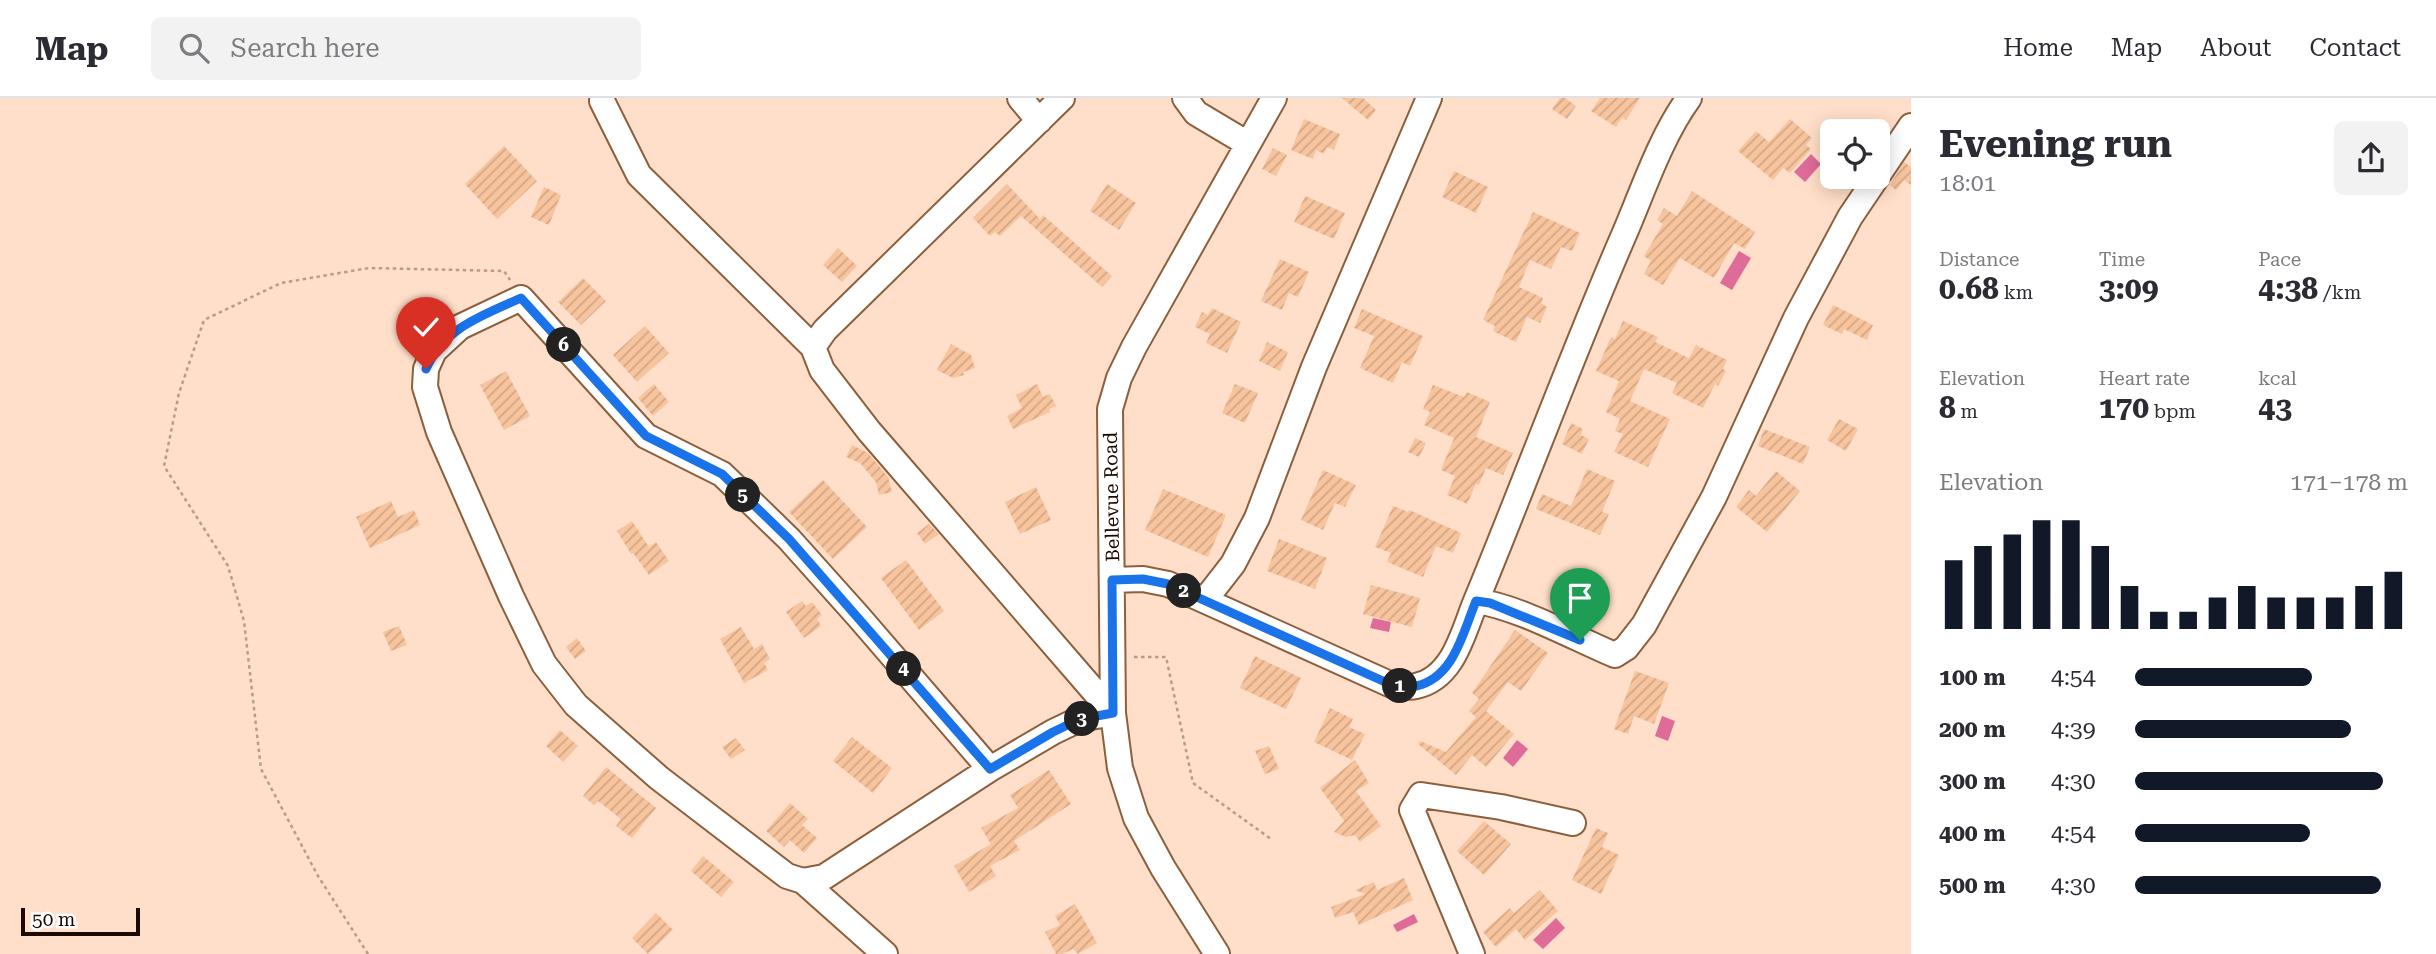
<!DOCTYPE html>
<html lang="en">
<head>
<meta charset="utf-8">
<style>
  :root { --surface:#fff; --page:#f2f2f3; --text:#2b2b33; --muted:#7c7c81; --line:#e1e1e2; --accent:#111827 }
  body { margin:0; font-family:"Roboto Serif",serif; background:var(--page); color:var(--text); height:100vh; display:flex; flex-direction:column; font-size:26px; white-space:nowrap }
  * { box-sizing:border-box; margin:0 }
  p { font-size:23px; color:var(--muted) }
  .icon { flex:none; width:38px; height:38px; fill:none; stroke:currentColor; stroke-width:2; stroke-linecap:round; stroke-linejoin:round }
  .map { position:relative; flex:1; overflow:hidden }
  .side { display:flex; flex-direction:column; background:var(--surface); width:525px }
  .side>* { flex:none }
  .controls { position:absolute; left:1820px; top:21px; display:grid; gap:14px }
  .controls a { display:grid; place-items:center; width:70px; height:70px; border-radius:10px; background:var(--surface); box-shadow:0 4px 18px #0003; font-size:35px }
  .scale { position:absolute; left:21px; bottom:18px; width:119px; box-sizing:border-box; padding-left:7px; border:4px solid #1c0a01; border-top:0; font-size:19px; line-height:24px; white-space:nowrap; color:#1c0a01; -webkit-text-stroke:5px #fff; paint-order:stroke }
  .pin { position:absolute; display:grid; place-items:center; width:60px; height:60px; color:#fff; margin:-72px -30px; border-radius:50% 50% 50% 0; rotate:-45deg; box-shadow:0 0 7px #0007 }
  .pin .icon { rotate:45deg }
  .km { position:absolute; width:35px; height:35px; margin:-18px; border-radius:50%; background:#222; color:#fff; font-size:19px; line-height:35px; text-align:center }
  .round { display:grid; place-items:center; flex:none; width:74px; height:74px; border-radius:10px; background:var(--page) }
  .overview { display:flex; align-items:center; justify-content:space-between; height:119px; padding:0 28px }
  h1 { font-size:38px; font-weight:700; line-height:52px }
  .figures { display:grid; grid-template-columns:repeat(3,1fr); gap:10px; height:119px; padding:7px 28px }
  .figures div { display:grid; align-content:center }
  .figures b { font-size:30px; font-weight:700 }
  .figures small { font-size:19px; font-weight:400 }
  .figures p { font-size:19px }
  .chart { height:196px; padding:14px 28px }
  .chart p { display:flex; justify-content:space-between }
  .chart svg { width:100%; height:126px; margin-top:7px; stroke:var(--accent); stroke-width:6 }
  ul { padding:0 28px; list-style:none; font-size:23px }
  li { display:grid; grid-template-columns:112px 84px 1fr; align-items:center; height:52px }
  li i { height:18px; border-radius:9px; background:var(--accent) }
  header { display:flex; align-items:center; gap:42px; box-sizing:border-box; height:98px; padding:0 35px; background:var(--surface); border-bottom:2px solid var(--line) }
  header strong { font-size:33px }
  nav { display:flex; gap:38px; margin-inline-start:auto; font-size:24px }
  .search { width:490px; height:63px; background:var(--page); display:flex; align-items:center; gap:18px; box-sizing:border-box; padding:0 24px; border-radius:10px; color:var(--muted); font-size:26px }
  main { display:flex; flex:1; min-height:0 }
  .map>svg:first-child { display:block }
  .water { fill:#df6b98 }
  .building { fill:url(#building-hatch) }
  .lines { fill:none; stroke-linecap:round; stroke-linejoin:round }
  .minor-casing { stroke:#8c5f3d; stroke-width:28 }
  .path { stroke:#b89c8a; stroke-width:2.5; stroke-dasharray:3.5 3.5; stroke-linecap:butt }
  .minor { stroke:#fff; stroke-width:24 }
  .route-casing { stroke:#fff; stroke-width:14 }
  .route { stroke:#1a73e8; stroke-width:9 }
  .labels { text-anchor:middle; stroke-width:5; stroke-linejoin:round; paint-order:stroke }
  .street-label { font-size:19px; fill:#1c0a01; stroke:#fff }
</style>
</head>
<body>
<header>
<strong>Map</strong>
<div class="search"><svg class="icon" aria-label="search" viewBox="0 0 24 24"><circle cx="10" cy="10" r="6"/><path d="M15 15l6 6"/></svg>Search here</div>
<nav><a>Home</a><a>Map</a><a>About</a><a>Contact</a></nav>
</header>
<main>
<div class="map">
<svg width="1911" height="856" viewBox="0 0 1911 856">
  <defs>
    <pattern id="building-hatch" width="6" height="6" patternUnits="userSpaceOnUse" patternTransform="scale(1.75)"><rect width="6" height="6" fill="#f7c49e"/><path d="M-1 1l2-2M0 6l6-6M5 7l2-2" fill="none" stroke="#d3a786"/></pattern>
  </defs>
  <rect width="100%" height="100%" fill="#ffdfc9"/>
  <path class="water" d="M1811 56 1821 66 1805 84 1794 74Z
    M1739 153 1751 160 1732 192 1720 185Z
    M1373 520 1391 524 1389 534 1370 530Z
    M1662 618 1675 623 1668 643 1655 638Z
    M1517 642 1528 651 1513 669 1503 660Z
    M1414 816 1418 824 1397 834 1393 827Z
    M1556 820 1565 830 1543 851 1533 842Z"/>
  <path class="building" d="M1342 0H1363L1376 12 1368 22Z
    M1560 0H1565L1576 8 1567 21 1552 11Z
    M1600 0H1640L1626 22 1622 20 1616 29 1591 13Z
    M1304 21 1340 36 1334 52 1327 49 1324 56 1316 52 1313 61 1291 52Z
    M1790 21 1812 40 1806 47 1811 51 1790 75 1783 70 1773 82 1738 53 1756 33 1769 44Z
    M504 48 537 83 497 121 465 86Z
    M1273 50 1287 57 1276 78 1262 71Z
    M1904 64 1911 69V87L1904 82 1896 92 1890 87Z
    M1454 73 1488 89 1476 115 1442 99Z
    M1007 86 1040 121 1043 117 1112 178 1102 189 1021 118 1000 138 995 134 990 138 973 120Z
    M1107 86 1136 105 1119 132 1090 113Z
    M544 89 561 97 549 127 531 119Z
    M1692 93 1755 134 1745 151 1734 145 1714 180 1680 160 1663 187 1644 176 1651 163 1644 158 1663 126 1657 122 1664 110 1677 118Z
    M1305 98 1345 115 1334 141 1294 124Z
    M1533 114 1580 135 1572 153 1561 149 1551 171 1530 162 1519 189 1543 200 1541 205 1547 209 1540 225 1527 219 1516 244 1493 233 1495 228 1483 222Z
    M838 150 857 168 842 184 823 167Z
    M1280 161 1309 174 1298 199 1289 195 1282 212 1261 203Z
    M583 180 606 203 581 227 558 204Z
    M1833 207 1873 227 1867 242 1844 231 1842 236 1823 227Z
    M1212 210 1241 224 1227 255 1206 245 1210 236 1195 229 1202 214 1208 217Z
    M1362 211 1423 238 1410 268 1402 264 1393 285 1360 270 1374 238 1354 230Z
    M1623 223 1658 239 1655 244 1689 260 1696 247 1727 262 1723 271 1726 273 1718 288 1715 286 1703 310 1672 295 1677 285 1644 271 1630 303 1670 321 1648 369 1614 354 1623 336 1615 333 1620 321 1606 314 1619 283 1596 273 1611 239 1615 241Z
    M645 228 669 255 637 284 613 257Z
    M1267 244 1288 254 1280 273 1259 263Z
    M951 246 971 257 975 270 963 274 964 277 953 280 937 272Z
    M506 273 530 318 504 332 480 287Z
    M654 286 669 304 653 318 638 300Z
    M1037 286 1043 299 1050 296 1056 308 1049 311 1050 314 1013 331 1007 318 1022 310 1016 297Z
    M1235 286 1258 295 1245 325 1222 315Z
    M1433 287 1464 299 1467 294 1490 304 1476 339 1513 355 1503 377 1486 370 1479 387 1476 386 1467 406 1447 397 1455 378 1441 372 1454 340 1424 327 1430 314 1423 311Z
    M1839 321 1858 331 1846 353 1827 342Z
    M1571 325 1583 331 1581 337 1589 341 1582 356 1562 346Z
    M1764 331 1810 349 1803 366 1758 348Z
    M1415 340 1426 345 1419 359 1408 354Z
    M852 347 868 355 888 379 892 394 879 397 876 384 860 365 846 359Z
    M1587 371 1615 383 1602 414 1609 416 1600 437 1536 411 1542 396 1571 408Z
    M1323 372 1356 387 1345 409 1335 405 1323 432 1301 422Z
    M1776 373 1800 393 1767 434 1736 409 1749 392 1756 398Z
    M823 382 867 429 833 461 789 414Z
    M1036 389 1051 422 1020 436 1005 404Z
    M1163 391 1226 417 1208 459 1145 432Z
    M391 403 398 419 414 412 420 427 370 450 356 419Z
    M1393 408 1408 414 1409 412 1461 435 1453 455 1436 448 1423 479 1387 464 1391 455 1375 449Z
    M632 423 649 449 656 444 669 463 649 477 633 455 631 456 617 433Z
    M929 426 939 436 925 446 917 435Z
    M1279 441 1327 460 1315 491 1267 473Z
    M906 462 944 513 919 532 881 480Z
    M1371 487 1420 500 1412 529 1363 516Z
    M802 503 806 508 812 504 822 517 817 521 821 528 804 540 786 514Z
    M399 528 407 547 391 553 383 534Z
    M741 529 754 551 762 546 770 561 764 565 768 572 744 585 720 541Z
    M1515 532 1548 555 1521 593 1508 584 1486 613 1514 636 1486 669 1472 657 1456 677 1418 646 1420 643 1446 654 1476 619 1469 613 1479 601 1472 595Z
    M577 540 586 553 575 561 566 549Z
    M1255 558 1301 580 1286 611 1240 590Z
    M1635 573 1669 585 1654 626 1634 618 1628 636 1614 631Z
    M1330 610 1353 621 1349 629 1365 636 1352 662 1314 644Z
    M560 632 578 648 563 664 546 648Z
    M852 639 892 670 873 695 833 663Z
    M736 640 745 652 731 661 722 649Z
    M1269 648 1279 671 1265 676 1255 653Z
    M1355 662 1369 685 1356 693 1381 728 1360 744 1355 737 1346 739 1334 734 1344 723 1320 690Z
    M606 669 656 710 632 740 616 728 621 721 598 703 594 707 583 698Z
    M1049 672 1071 706 1014 743 1020 752 990 768 996 778 969 794 954 768 991 746 981 730 1018 710 1010 697Z
    M790 705 808 721 802 727 817 740 804 755 790 742 784 749 766 733Z
    M1484 723 1511 746 1484 777 1457 753Z
    M1596 730 1608 735 1602 749 1619 757 1601 796 1572 782Z
    M703 758 734 784 721 799 691 773Z
    M1404 780 1413 802 1359 827 1353 814 1335 820 1331 809 1365 796 1355 792 1374 784 1377 792Z
    M1540 792 1558 813 1525 842 1516 831 1496 849 1483 834 1510 810 1514 815Z
    M1075 806 1097 845 1078 856 1073 851 1062 856H1056L1045 834 1060 827 1055 818Z
    M656 815 673 832 648 856 632 840Z"/>
  <g class="lines">
    <g class="minor-casing">
      <path id="minor" d="M1020 0 1039 23
        M1185 0 1196 15 1248 46
        M602 3 639 77 813 249
        M1878 77 1911 28
        M1112 482 1143 481 1168 486 1394 588C1401 588 1409 590 1416 588 1454 580 1463 534 1476 503 1526 382 1571 259 1623 139 1643 93 1660 40 1689 0
        M1205 502 1233 466 1257 420 1314 269 1429 0
        M1476 503C1519 509 1574 540 1615 557L1626 550 1644 527 1714 399 1796 220 1850 119 1877 79
        M803 783 787 778 659 680 576 607 544 566 511 498 439 334 425 289 426 271 434 253 460 229 521 200 646 338 722 376 789 441 858 518 990 671 1053 634 1080 621 1113 615 869 333 822 272 813 249 825 232 1062 0
        M885 856 803 783 824 779 990 671
        M1217 856 1163 770 1136 720 1120 670 1113 615 1110 311 1119 280 1134 249 1274 0
        M1472 856 1412 712 1421 697 1501 709 1573 725"/>
    </g>
    <path class="path" d="M1134 559H1166L1193 685 1271 741
      M368 856 318 778 261 671 244 523 228 468 164 368 179 295 204 222 281 185 369 170 504 173 510 182"/>
    <use href="#minor" class="minor"/>
  </g>
  <g class="lines">
    <g class="route-casing">
      <path id="route" d="M426 271C444 230 481 218 521 200L646 338 722 376 789 441 990 671 1053 634 1080 621 1113 615 1112 482 1143 481 1168 486 1394 588C1401 588 1409 590 1416 588 1454 580 1463 534 1476 503L1490 505 1580 542"/>
    </g>
    <use href="#route" class="route"/>
  </g>
  <g class="labels">
    <g class="street-label">
      <text transform="translate(1111 399) rotate(-91)" y="7">Bellevue Road</text>
    </g>
  </g>
</svg>
<div class="controls">
<a><svg class="icon" aria-label="locate" viewBox="0 0 24 24"><circle cx="12" cy="12" r="6"/><path d="M12 2v4M12 18v4M2 12h4M18 12h4"/></svg></a>
</div>
<div class="scale">50 m</div>
<div class="pin" style="left:1580px;top:542px;background:#1e9e55"><svg class="icon" aria-label="arrive" viewBox="0 0 24 24"><path d="M6 21V4h12l-3 4 3 4H6"/></svg></div>
<div class="pin" style="left:426px;top:271px;background:#d93025"><svg class="icon" aria-label="check" viewBox="0 0 24 24"><path d="M5 12l5 5 9-10"/></svg></div>
<b class="km" style="left:1400px;top:588px">1</b>
<b class="km" style="left:1184px;top:493px">2</b>
<b class="km" style="left:1082px;top:621px">3</b>
<b class="km" style="left:904px;top:571px">4</b>
<b class="km" style="left:743px;top:397px">5</b>
<b class="km" style="left:564px;top:247px">6</b>
</div>
<section class="side">
<div class="overview"><div><h1>Evening run</h1><p>18:01</p></div><a class="round"><svg class="icon" aria-label="share" viewBox="0 0 24 24"><path d="M12 15V3M7 8l5-5 5 5M5 13v7h14v-7"/></svg></a></div>
<div class="figures">
<div><p>Distance</p><b>0.68<small> km</small></b></div>
<div><p>Time</p><b>3:09</b></div>
<div><p>Pace</p><b>4:38<small> /km</small></b></div>
</div>
<div class="figures">
<div><p>Elevation</p><b>8<small> m</small></b></div>
<div><p>Heart rate</p><b>170<small> bpm</small></b></div>
<div><p>kcal</p><b>43</b></div>
</div>
<div class="chart"><p><span>Elevation</span>171–178 m</p>
<svg viewBox="0 0 160 44" preserveAspectRatio="none"><path d="M5 44V20M15 44V15M25 44V11M35 44V6M45 44V6M55 44V15M65 44V29M75 44V38M85 44V38M95 44V33M105 44V29M115 44V33M125 44V33M135 44V33M145 44V29M155 44V24"/></svg>
</div>
<ul>
<li><b>100 m</b>4:54<i style="width:65%"></i></li>
<li><b>200 m</b>4:39<i style="width:79%"></i></li>
<li><b>300 m</b>4:30<i style="width:91%"></i></li>
<li><b>400 m</b>4:54<i style="width:64%"></i></li>
<li><b>500 m</b>4:30<i style="width:90%"></i></li>
</ul>
</section>
</main>
</body>
</html>
